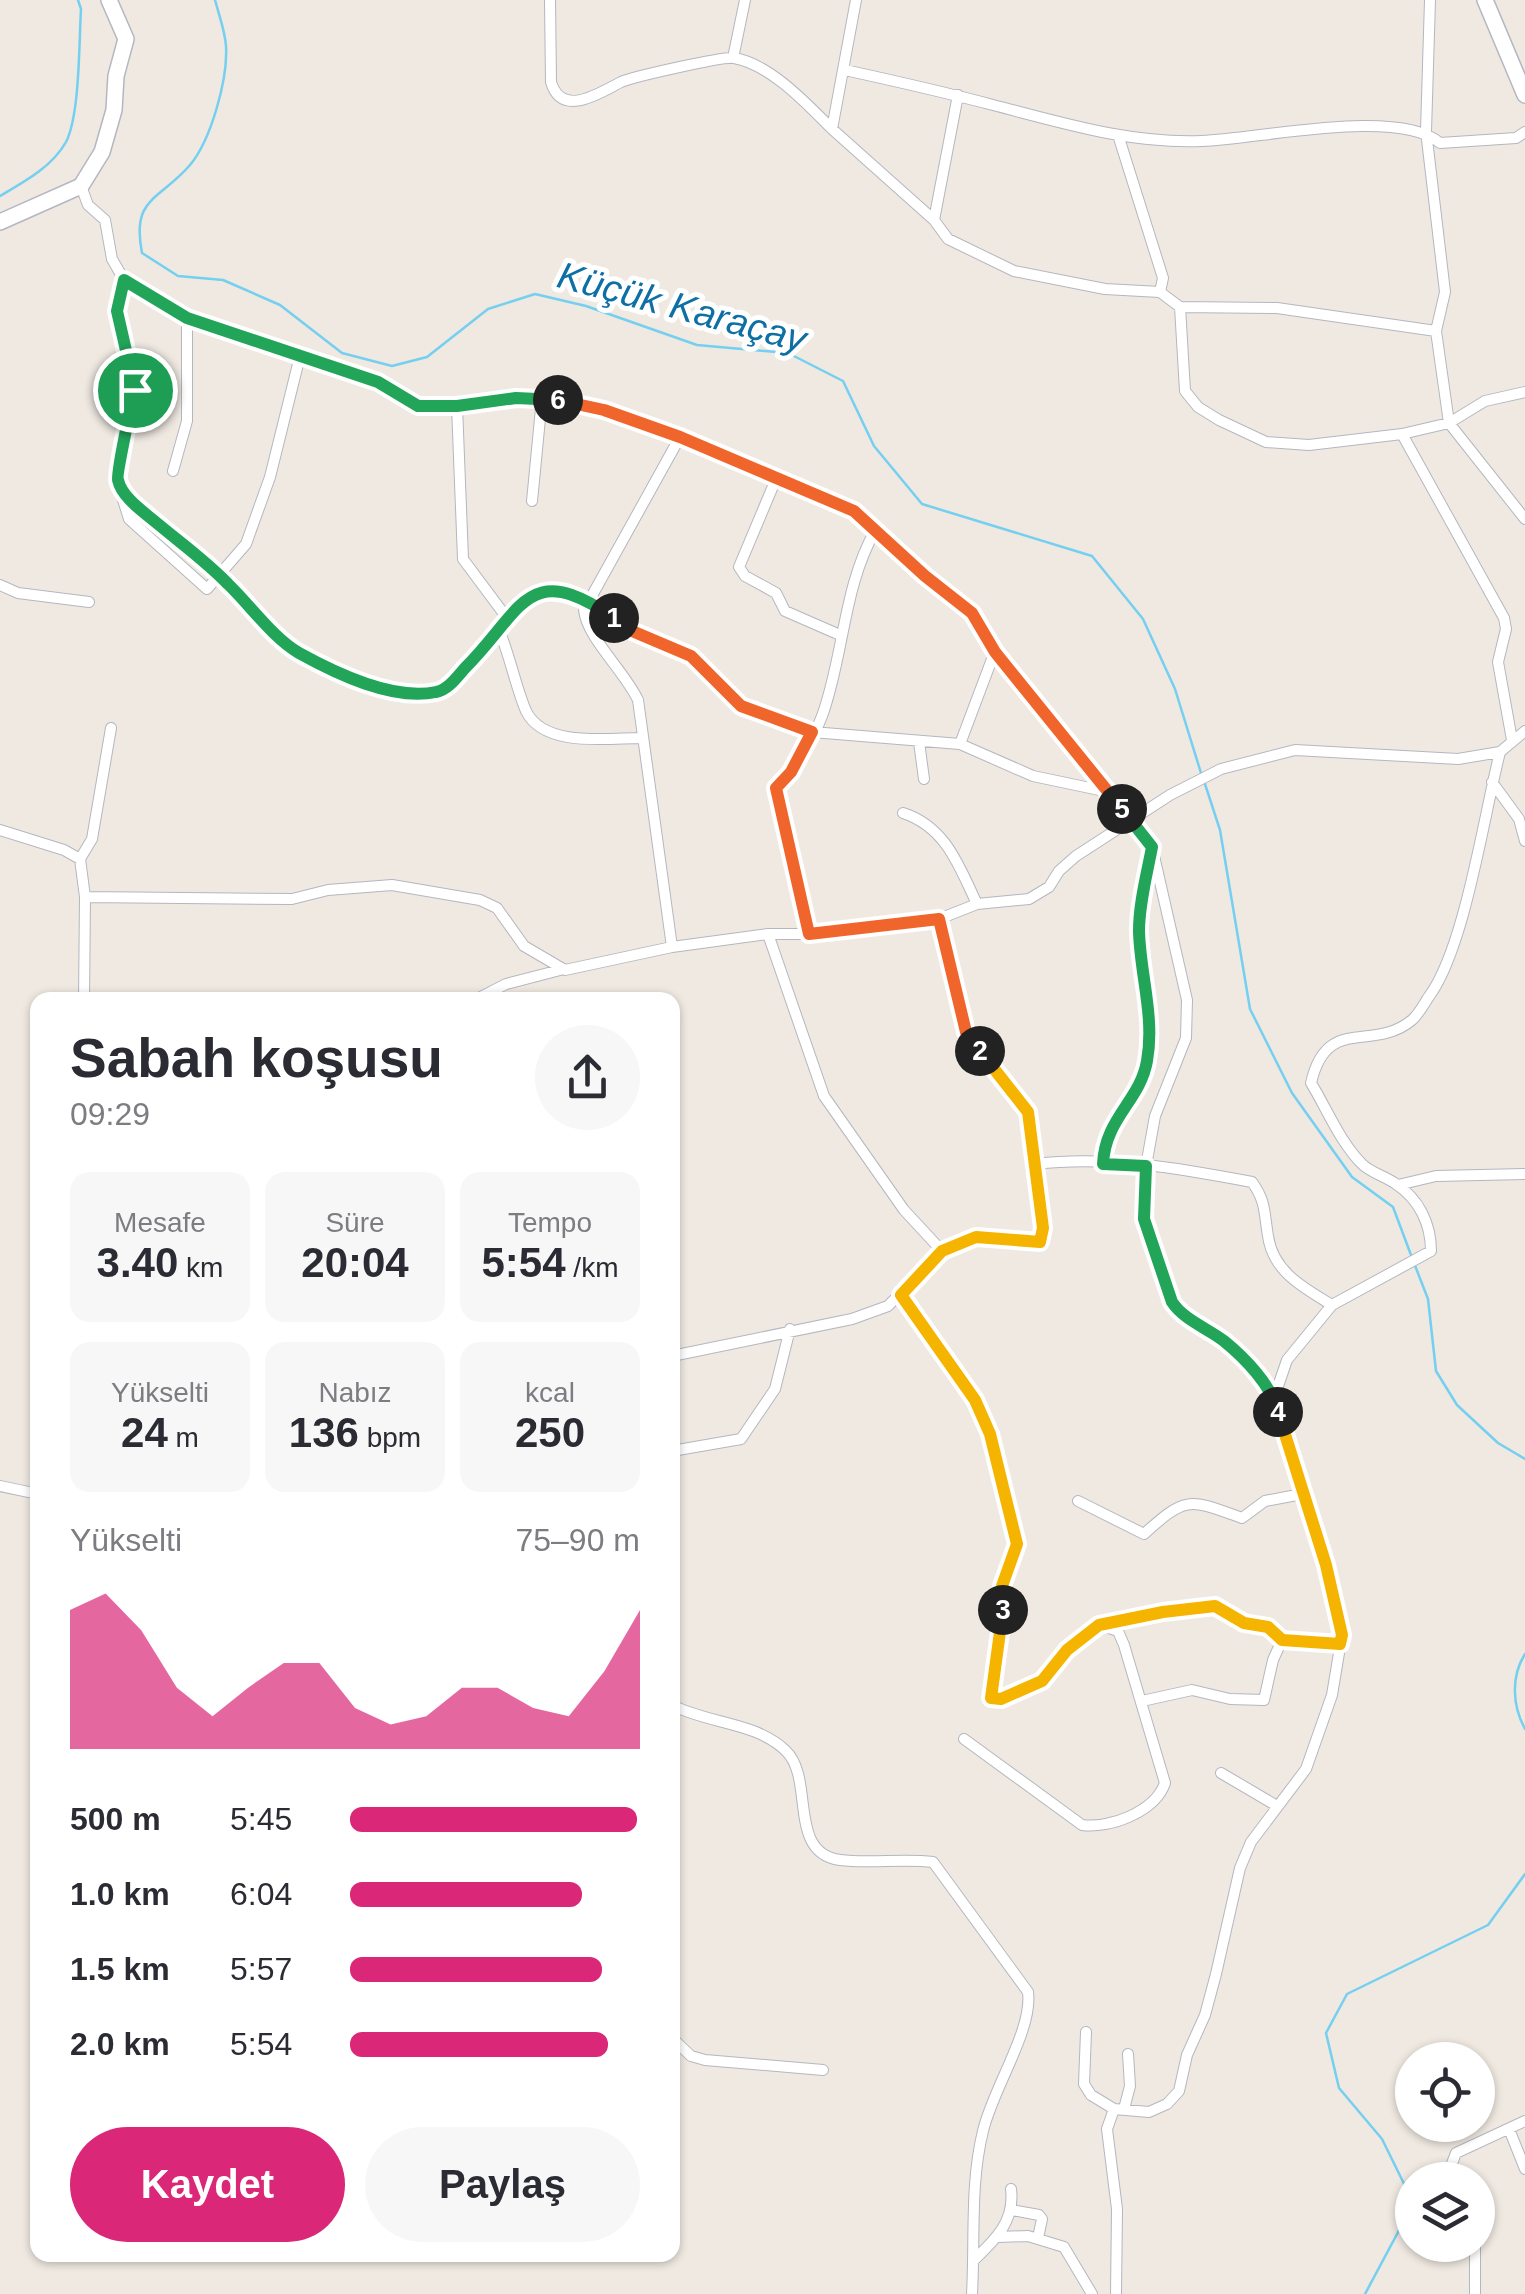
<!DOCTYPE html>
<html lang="tr">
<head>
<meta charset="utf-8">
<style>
  :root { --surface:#fff; --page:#f7f7f7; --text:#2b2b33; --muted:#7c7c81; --accent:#db2777 }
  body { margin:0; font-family:Arial,sans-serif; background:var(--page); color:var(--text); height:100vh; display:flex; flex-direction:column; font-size:38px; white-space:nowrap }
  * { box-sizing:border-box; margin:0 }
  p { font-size:32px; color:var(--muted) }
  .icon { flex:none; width:55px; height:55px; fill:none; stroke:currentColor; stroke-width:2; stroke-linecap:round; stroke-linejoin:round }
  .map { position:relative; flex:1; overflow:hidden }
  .panel { position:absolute; left:30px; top:992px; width:650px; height:1270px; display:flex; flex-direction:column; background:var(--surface); border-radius:20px; box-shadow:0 2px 8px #0004 }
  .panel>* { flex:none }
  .buttons { position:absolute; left:1395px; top:2042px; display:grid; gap:20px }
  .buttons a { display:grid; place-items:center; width:100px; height:100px; border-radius:50%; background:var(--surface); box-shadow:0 2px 8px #0004; font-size:50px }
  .pin { position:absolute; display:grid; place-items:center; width:85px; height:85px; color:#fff; margin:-42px; border:5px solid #fff; border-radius:50%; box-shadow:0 2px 10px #0007 }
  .km { position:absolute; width:50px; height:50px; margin:-25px; border-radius:50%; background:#222; color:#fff; font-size:28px; line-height:50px; text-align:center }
  .round { display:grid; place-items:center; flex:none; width:105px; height:105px; border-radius:52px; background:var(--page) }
  .summary { display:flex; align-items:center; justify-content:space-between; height:170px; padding:0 40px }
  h1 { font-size:55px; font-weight:700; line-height:75px }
  .figures { display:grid; grid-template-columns:repeat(3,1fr); gap:15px; height:170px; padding:10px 40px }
  .figures div { display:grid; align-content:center; border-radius:20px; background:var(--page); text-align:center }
  .figures b { font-size:42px; font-weight:700 }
  .figures small { font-size:28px; font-weight:400 }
  .figures p { font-size:28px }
  .chart { height:280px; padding:20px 40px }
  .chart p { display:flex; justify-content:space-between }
  .chart svg { width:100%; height:180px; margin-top:10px; fill:var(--accent); opacity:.7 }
  .primary-button { display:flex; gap:20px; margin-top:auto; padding:20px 40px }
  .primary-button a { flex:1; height:115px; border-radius:60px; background:var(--accent); color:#fff; font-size:40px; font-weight:700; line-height:115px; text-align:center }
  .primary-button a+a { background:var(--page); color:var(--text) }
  ul { padding:0 40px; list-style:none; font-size:32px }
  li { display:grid; grid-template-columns:160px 120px 1fr; align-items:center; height:75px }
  li i { height:25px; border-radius:12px; background:var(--accent) }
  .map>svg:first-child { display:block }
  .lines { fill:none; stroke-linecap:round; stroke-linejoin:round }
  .stream { stroke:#75cff0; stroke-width:2.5 }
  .street-casing { stroke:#b4b7c1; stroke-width:12 }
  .secondary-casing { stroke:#b4b7c1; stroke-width:18 }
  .street { stroke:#fff; stroke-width:10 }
  .secondary { stroke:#fff; stroke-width:15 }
  .split-1-casing { stroke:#fff; stroke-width:20 }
  .split-2-casing { stroke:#fff; stroke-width:20 }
  .split-3-casing { stroke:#fff; stroke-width:20 }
  .split-4-casing { stroke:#fff; stroke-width:20 }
  .split-5-casing { stroke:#fff; stroke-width:20 }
  .split-6-casing { stroke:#fff; stroke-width:20 }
  .split-7-casing { stroke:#fff; stroke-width:20 }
  .split-1 { stroke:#22a559; stroke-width:12 }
  .split-2 { stroke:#f0652b; stroke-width:12 }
  .split-3 { stroke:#f5b400; stroke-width:12 }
  .split-4 { stroke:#f5b400; stroke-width:12 }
  .split-5 { stroke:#22a559; stroke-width:12 }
  .split-6 { stroke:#f0652b; stroke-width:12 }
  .split-7 { stroke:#22a559; stroke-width:12 }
  .labels { text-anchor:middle; stroke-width:10; stroke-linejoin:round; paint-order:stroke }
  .water-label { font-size:38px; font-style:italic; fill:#0d6fa3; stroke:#fff }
</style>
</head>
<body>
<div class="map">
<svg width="1525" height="2294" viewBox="0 0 1525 2294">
  <rect width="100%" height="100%" fill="#efe9e1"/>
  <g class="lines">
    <path class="stream" d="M215 0C219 15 225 31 226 46 228 79 211 140 190 165 159 201 131 197 142 253L178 276 223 280 280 305 342 353 392 366 427 357 488 309 535 294 586 306 697 345 788 353 843 381 874 446 922 504 1092 556 1143 619 1175 689 1201 773
      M0 196C24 182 52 167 66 142 80 115 79 41 81 9L78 0
      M1204 781 1220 830 1250 1009 1292 1093 1352 1177 1393 1207 1411 1255
      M1414 1263 1428 1299 1436 1371 1457 1405 1498 1443 1525 1459
      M1525 1654C1511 1676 1512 1705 1525 1729
      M1412 2200 1382 2139 1339 2088 1326 2033 1347 1994 1488 1925 1525 1874
      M1365 2294 1412 2206"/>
    <g class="street-casing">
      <path id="street" d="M550 0 551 82C562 119 601 92 621 82 632 77 724 56 734 58 770 64 807 104 832 129
        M856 0 832 129 934 220 948 239 1014 271 1105 289 1160 292 1163 278 1119 138
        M1430 0 1426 131 1445 292 1436 331 1449 423 1525 519
        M733 58 745 0
        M845 70C895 81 944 92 993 105 1063 123 1130 144 1202 141 1259 139 1398 107 1440 143L1516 138 1525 132
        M81 186 88 205 105 220 112 259 124 280 187 318 379 383 418 406 542 398 603 410 680 437 855 511 925 576 972 613 995 651 1152 847 1187 1000 1186 1038 1155 1116 1146 1166 1144 1219 1178 1311 1226 1342 1275 1395
        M934 220 958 95
        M124 280 117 311 135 390 130 426 116 470 118 483 134 504 219 575 296 652 360 680 410 696 442 691 491 643 507 618
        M1160 292 1180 307 1277 308 1436 331
        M1180 307 1185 391 1198 407 1219 420 1266 442 1309 445 1402 434 1449 423 1485 401 1525 392
        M457 406 463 559 507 618 535 594 557 588 590 601 633 631 691 656 741 706 812 732 960 744
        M1402 434 1504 618 1506 629 1498 662 1512 740
        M173 471 187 421V318
        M776 479 739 567 745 576 776 593 785 611 840 635
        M119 487 129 519 207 589 246 544 270 477 300 356
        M532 501 542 398
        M0 585 18 593 89 602
        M499 630C510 656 516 688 526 711 544 748 608 738 641 738
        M995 651 960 744 1033 776 1109 792
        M919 742 924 779
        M1492 782 1519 819 1525 841
        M903 813C946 827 959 866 977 904
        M0 830 64 850 80 859 85 897 84 1000
        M80 859 92 839 111 728
        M85 897 292 899 328 890 392 885 480 900 497 908 524 946 565 970 672 947 768 934H809L939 919 977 904 1029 899 1049 887 1059 871 1076 856 1170 795 1221 769 1295 750 1458 759 1500 752
        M939 919 966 1032 1028 1111 1029 1141 1036 1164
        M768 934 824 1096 904 1210 942 1251
        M809 934 776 789C792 771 814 738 822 716 844 656 843 586 876 529
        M672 947 638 700C623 669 587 638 584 610L680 437
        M475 1000 506 984 560 970
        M1103 1164C1105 1117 1140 1101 1147 1060 1155 1017 1139 973 1139 929 1139 904 1146 878 1151 853
        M1398 1185 1436 1176 1525 1174
        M901 1295 975 1401 990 1434 1014 1525 1017 1544 1002 1586 1003 1628 991 1699H1001L1042 1681 1067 1650 1099 1625 1163 1612 1215 1606 1245 1623 1268 1627 1282 1640 1340 1644
        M672 1356 852 1319 888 1306 942 1251 976 1237 1040 1242C1045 1216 1034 1191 1036 1164 1107 1155 1183 1169 1252 1182 1266 1201 1264 1213 1268 1236 1273 1272 1304 1288 1332 1305
        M672 1451 741 1439 775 1389 790 1329
        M0 1486 38 1494
        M1078 1501 1144 1534C1187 1495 1189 1499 1242 1518L1265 1501 1302 1494
        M1142 1701 1192 1690 1230 1699 1264 1700 1273 1660 1282 1640
        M672 1705C708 1724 757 1722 786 1751 815 1779 787 1853 840 1860 871 1864 902 1858 933 1862L1028 1992C1033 2030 993 2088 983 2131 970 2183 975 2240 972 2294
        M964 1739 1082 1825C1109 1829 1155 1812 1165 1783L1124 1645 1118 1631 1100 1625
        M1221 1773 1277 1806
        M1086 2032 1084 2084 1091 2095 1114 2109
        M672 2038 691 2056 705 2060 823 2070
        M1124 2109 1130 2086 1128 2054
        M1509 2129 1525 2169
        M1454 2180 1451 2166 1456 2153 1525 2121
        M1012 2210 1039 2215 1042 2219 1038 2238
        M998 2237 1028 2236 1064 2247 1092 2294
        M974 2260C996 2239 1015 2221 1011 2189
        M1116 2294 1117 2209 1107 2129 1114 2109 1149 2112 1167 2104 1179 2091 1187 2055 1205 2015 1216 1974 1240 1868 1251 1842 1306 1769 1332 1695 1342 1635 1326 1565 1288 1453 1275 1395 1287 1360 1332 1305 1431 1251C1431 1224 1419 1199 1396 1184 1385 1176 1371 1173 1362 1164 1340 1142 1327 1109 1311 1083 1327 1014 1372 1053 1412 1020 1419 1014 1425 1002 1430 995 1465 946 1484 815 1500 752L1525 731
        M1475 2294V2245"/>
    </g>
    <g class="secondary-casing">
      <path id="secondary" d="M1485 0 1525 95
        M0 222 81 186 102 152 114 110 116 76 126 39 109 0"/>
    </g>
    <use href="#street" class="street"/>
    <use href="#secondary" class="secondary"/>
  </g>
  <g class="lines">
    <g class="split-1-casing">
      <path id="split-1" d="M135 390C132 400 116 475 118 480 122 498 144 512 158 524 182 544 207 562 228 584 250 605 273 638 299 653 337 674 393 701 436 692 448 690 457 677 465 668 523 610 527 558 614 618"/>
    </g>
    <g class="split-2-casing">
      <path id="split-2" d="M614 618 632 631 691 656 741 706 812 732 791 772 776 788 809 934 939 919 966 1032 980 1051"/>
    </g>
    <g class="split-3-casing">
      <path id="split-3" d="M980 1051 1028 1112 1043 1228 1040 1242 976 1237 942 1251 901 1295 975 1400 990 1434 1017 1544 1002 1586 1003 1610"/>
    </g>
    <g class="split-4-casing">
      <path id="split-4" d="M1003 1610 991 1698 1001 1699 1042 1681 1067 1650 1099 1625 1163 1612 1215 1606 1244 1623 1268 1627 1282 1640 1340 1644 1342 1635 1326 1565 1278 1412"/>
    </g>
    <g class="split-5-casing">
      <path id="split-5" d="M1122 809 1152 847C1147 874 1139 903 1139 931 1140 974 1155 1017 1147 1061 1140 1101 1105 1118 1103 1164L1146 1166 1144 1219 1172 1302C1184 1320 1207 1328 1224 1341 1245 1358 1272 1386 1278 1412"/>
    </g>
    <g class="split-6-casing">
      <path id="split-6" d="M558 400 604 410 680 437 854 511 925 576 972 613 995 652 1122 809"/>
    </g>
    <g class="split-7-casing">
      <path id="split-7" d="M135 390 117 311 124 280 187 318 378 382 418 406H457L516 398 558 400"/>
    </g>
    <use href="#split-1" class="split-1"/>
    <use href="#split-2" class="split-2"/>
    <use href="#split-3" class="split-3"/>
    <use href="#split-4" class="split-4"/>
    <use href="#split-5" class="split-5"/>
    <use href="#split-6" class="split-6"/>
    <use href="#split-7" class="split-7"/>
  </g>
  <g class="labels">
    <g class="water-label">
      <text transform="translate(682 307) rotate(15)" y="13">Küçük Karaçay</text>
    </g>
  </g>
</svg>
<div class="buttons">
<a><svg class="icon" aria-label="locate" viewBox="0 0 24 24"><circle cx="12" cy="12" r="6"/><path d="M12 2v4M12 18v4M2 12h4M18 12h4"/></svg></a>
<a><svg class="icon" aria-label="layers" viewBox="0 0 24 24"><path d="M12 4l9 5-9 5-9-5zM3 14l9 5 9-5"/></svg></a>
</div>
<div class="pin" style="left:135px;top:390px;background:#1e9e55"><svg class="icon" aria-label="arrive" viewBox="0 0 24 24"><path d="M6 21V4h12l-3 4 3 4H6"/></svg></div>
<b class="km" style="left:614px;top:618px">1</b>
<b class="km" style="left:980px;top:1051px">2</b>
<b class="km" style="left:1003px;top:1610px">3</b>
<b class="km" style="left:1278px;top:1412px">4</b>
<b class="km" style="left:1122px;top:809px">5</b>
<b class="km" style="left:558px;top:400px">6</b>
<section class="panel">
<div class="summary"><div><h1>Sabah koşusu</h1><p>09:29</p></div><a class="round"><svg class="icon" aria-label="share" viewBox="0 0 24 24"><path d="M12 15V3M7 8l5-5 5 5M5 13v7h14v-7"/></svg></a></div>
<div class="figures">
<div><p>Mesafe</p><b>3.40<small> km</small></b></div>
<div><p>Süre</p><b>20:04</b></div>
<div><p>Tempo</p><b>5:54<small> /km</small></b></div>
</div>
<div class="figures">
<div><p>Yükselti</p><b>24<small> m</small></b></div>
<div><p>Nabız</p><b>136<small> bpm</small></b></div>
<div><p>kcal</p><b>250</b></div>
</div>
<div class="chart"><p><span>Yükselti</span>75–90 m</p>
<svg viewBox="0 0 160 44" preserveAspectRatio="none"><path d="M0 44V10L10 6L20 15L30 29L40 36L50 29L60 23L70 23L80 34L90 38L100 36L110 29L120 29L130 34L140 36L150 25L160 10V44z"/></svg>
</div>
<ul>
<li><b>500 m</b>5:45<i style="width:99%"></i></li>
<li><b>1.0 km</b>6:04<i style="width:80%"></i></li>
<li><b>1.5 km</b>5:57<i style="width:87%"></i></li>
<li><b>2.0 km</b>5:54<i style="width:89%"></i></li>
</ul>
<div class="primary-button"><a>Kaydet</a><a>Paylaş</a></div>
</section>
</div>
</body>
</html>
